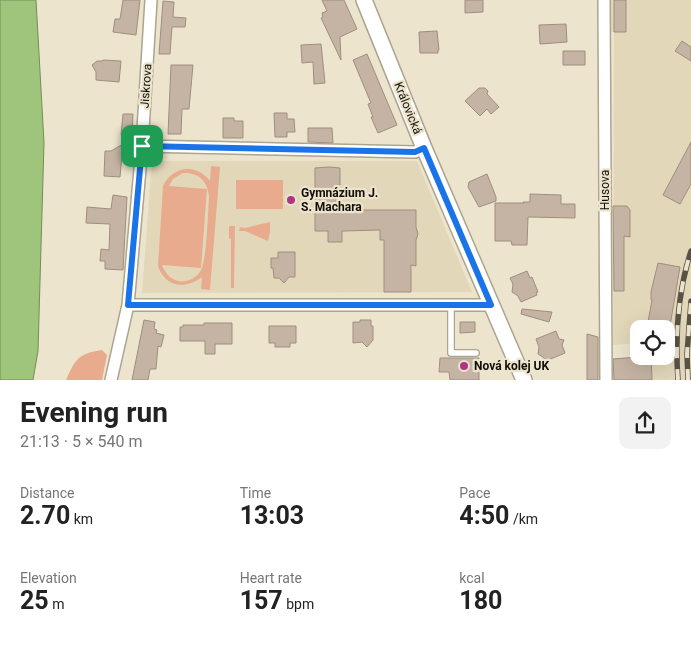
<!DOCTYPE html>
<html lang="en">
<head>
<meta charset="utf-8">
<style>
  :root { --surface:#fff; --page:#f2f2f2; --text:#222; --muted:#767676 }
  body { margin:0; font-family:Roboto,sans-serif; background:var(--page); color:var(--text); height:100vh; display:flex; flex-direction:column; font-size:19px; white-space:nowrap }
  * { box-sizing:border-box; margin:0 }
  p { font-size:16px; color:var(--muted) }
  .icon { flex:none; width:28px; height:28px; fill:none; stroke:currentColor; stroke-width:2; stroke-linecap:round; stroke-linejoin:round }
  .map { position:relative; height:380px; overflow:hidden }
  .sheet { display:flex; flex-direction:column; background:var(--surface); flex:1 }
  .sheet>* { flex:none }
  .tools { position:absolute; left:630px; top:320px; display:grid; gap:10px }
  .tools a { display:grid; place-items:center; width:45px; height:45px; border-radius:10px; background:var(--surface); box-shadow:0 5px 20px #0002; font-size:25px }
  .pin { position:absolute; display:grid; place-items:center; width:42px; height:42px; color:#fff; margin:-21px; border-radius:10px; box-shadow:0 2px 8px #0006 }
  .round { display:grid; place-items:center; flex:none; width:52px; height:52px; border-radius:10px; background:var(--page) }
  .summary { display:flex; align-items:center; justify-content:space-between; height:85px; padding:0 20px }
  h1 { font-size:28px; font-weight:700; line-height:38px }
  .metrics { display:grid; grid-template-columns:repeat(3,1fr); gap:8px; height:85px; padding:5px 20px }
  .metrics div { display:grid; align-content:center }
  .metrics b { font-size:25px; font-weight:700 }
  .metrics small { font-size:14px; font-weight:400 }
  .metrics p { font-size:14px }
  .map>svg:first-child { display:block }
  .built { fill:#e3d7ba }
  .green { fill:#e8ab8d; fill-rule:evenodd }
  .water { fill:#9fc47b; stroke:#748d58 }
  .building { fill:#c5b4a3; stroke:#9e8e7e }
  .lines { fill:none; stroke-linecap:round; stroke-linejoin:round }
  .lane-casing { stroke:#aca48f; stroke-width:8 }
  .street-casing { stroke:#aca48f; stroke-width:14 }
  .secondary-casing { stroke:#aca48f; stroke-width:18 }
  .lane { stroke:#fff; stroke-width:5.5 }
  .street { stroke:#fff; stroke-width:11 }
  .secondary { stroke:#fff; stroke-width:15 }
  .rail-casing { stroke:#585347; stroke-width:5.5 }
  .rail { stroke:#ede4ce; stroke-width:4; stroke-dasharray:11; stroke-linecap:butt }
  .route-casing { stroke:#fff; stroke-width:10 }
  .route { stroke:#1a73e8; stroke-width:6 }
  .poi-dot { fill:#b13585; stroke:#ede4ce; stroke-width:2 }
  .labels { text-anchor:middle; stroke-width:4.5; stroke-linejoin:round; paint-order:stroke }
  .street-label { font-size:12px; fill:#110e07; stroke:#ede4ce }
  .poi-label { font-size:12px; font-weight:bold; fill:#110e07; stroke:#ede4ce; text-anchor:start }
</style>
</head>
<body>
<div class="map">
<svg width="691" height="380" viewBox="0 0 691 380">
  <rect width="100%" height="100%" fill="#ede4ce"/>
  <path class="built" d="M609 0H691V380H614L613 359 666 356 668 354 669 341 666 340V329H639V343L613 345 614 32H608Z
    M152 161H417L472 292 142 293Z"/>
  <path class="green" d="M211 166 220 167 210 290 201 289 202 277C185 290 165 287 158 266L163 186C173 166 196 163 210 181ZM183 173C198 172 208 181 209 197 208 212 207 259 201 270 197 278 187 283 178 281 170 279 165 273 162 265L201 268 207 189 169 186 173 179Z
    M236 180H283V209H236Z
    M270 222V232L268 241 245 231H239L240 227 245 228Z
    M229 226H235L234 288H231V239L229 238Z
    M102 350 107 355 102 380H66C76 358 78 354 102 350Z"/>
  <path class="water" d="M0 0H36L44 143 38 351 33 380H0Z"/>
  <path class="building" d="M123 0H140L136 35 113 32 115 19H120Z
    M322 0H344L357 29 340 37 341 60 321 18 323 17 322 13 327 11Z
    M465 0H483V12L465 13Z
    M614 0H626V32H614Z
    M163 1 174 2 173 17 186 18 185 27H172L170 54H159Z
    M566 24 567 42 540 44 539 25Z
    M437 31 439 50H438V53H420L419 32Z
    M682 41 691 47V61L675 51Z
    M321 44 325 83 314 84 313 62 302 63 301 45Z
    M563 51H585V65H563Z
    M367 54 397 125 378 133 371 117H373L368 104 371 103 353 60Z
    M103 60 121 61 119 82 96 80V72L92 65 97 61H103Z
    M171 65H193L189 109H182L181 134H168Z
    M479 88H485L488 91 487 94 499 107 491 114 487 109 480 116 465 101Z
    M274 113H287V119H294L295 132H287V137H275Z
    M123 114H133L132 136 121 135Z
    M223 118H234V121H243V138H223Z
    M308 128H332L333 143 308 142Z
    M691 142V184L680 204 663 195Z
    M123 144 120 177 104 176 105 151H111Z
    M329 167 340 168V185H336V210H416V227L418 234 416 240V266L411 265V292H384V240H380V230L342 231V242H328V231H315V168Z
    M487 174 496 197V201L479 207 468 187 469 182Z
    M530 194 561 195V204H575V218L528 217 527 245H512L511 241H495V203H524L523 202H530Z
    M113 195 127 197 123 270 105 269V261H100L101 249 109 250 110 224 86 223 87 207 111 209Z
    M613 206H627L630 210V237L624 236V291H614Z
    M278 252H295V277H289L284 283 279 278H274L273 268H271V258H278Z
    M658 263 680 267 670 326 648 322 652 300H651V292Z
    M527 271 530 278 532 277 538 292 536 293 537 295 521 302 518 296 512 292 513 284 510 278Z
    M522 309 552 312 549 322 521 314Z
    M144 320 155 322 154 329 157 330 156 333 164 335 161 347 158 346 156 369H150L148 380H132Z
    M360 320H371V326H373V340L367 347 362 342 353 343V322H360Z
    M460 322H475V332L460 333Z
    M204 323H232V344H215V354H205V341H180V327H183V325H204Z
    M269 326H296V343H290V347H275V343H269Z
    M556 331 559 339 564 340 562 345 565 353 546 361 543 357 538 354 539 347 536 339Z
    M587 334 598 337V380H587Z
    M651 356 652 380H614L613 359Z
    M440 358H479V380H450L449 372H439Z"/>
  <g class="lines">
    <g class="lane-casing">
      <path id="lane" d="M451 306V353H476"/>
    </g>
    <g class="street-casing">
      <path id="street" d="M604 0 606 380
        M142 146 415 152 424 148
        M128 305H491
        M111 380 128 305 142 146 151 0"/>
    </g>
    <g class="secondary-casing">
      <path id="secondary" d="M364 0 424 148 524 380"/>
    </g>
    <use href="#lane" class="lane"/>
    <use href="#street" class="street"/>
    <use href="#secondary" class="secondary"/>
    <g class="rail-casing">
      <path id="rail" d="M678 380C675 338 678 291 691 251
        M688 380 687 354 691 301"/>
    </g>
    <use href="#rail" class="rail"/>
  </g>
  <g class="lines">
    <g class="route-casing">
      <path id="route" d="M142 146 415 152 424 148 491 305H128Z"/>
    </g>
    <use href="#route" class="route"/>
  </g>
  <g class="poi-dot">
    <circle cx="291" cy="200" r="5"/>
    <circle cx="464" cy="366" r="5"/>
  </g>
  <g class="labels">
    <g class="street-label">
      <text transform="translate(146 86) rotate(-86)" y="4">Jiskrova</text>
      <text transform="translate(408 108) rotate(68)" y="4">Královická</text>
      <text transform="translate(605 190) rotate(-90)" y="4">Husova</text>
    </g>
    <g class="poi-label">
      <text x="301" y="197">Gymnázium J.<tspan x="301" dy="14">S. Machara</tspan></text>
      <text x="474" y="370">Nová kolej UK</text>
    </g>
  </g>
</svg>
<div class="tools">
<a><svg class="icon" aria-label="locate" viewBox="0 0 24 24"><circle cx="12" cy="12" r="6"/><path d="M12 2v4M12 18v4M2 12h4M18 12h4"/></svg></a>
</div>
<div class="pin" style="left:142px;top:146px;background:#1e9e55"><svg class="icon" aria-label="arrive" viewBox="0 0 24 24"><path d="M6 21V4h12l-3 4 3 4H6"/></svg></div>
</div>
<section class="sheet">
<div class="summary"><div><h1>Evening run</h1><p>21:13 · 5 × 540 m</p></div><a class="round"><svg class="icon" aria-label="share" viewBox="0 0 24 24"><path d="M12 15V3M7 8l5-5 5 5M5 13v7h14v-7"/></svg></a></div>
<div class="metrics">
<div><p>Distance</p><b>2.70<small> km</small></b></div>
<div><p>Time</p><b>13:03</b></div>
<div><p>Pace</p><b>4:50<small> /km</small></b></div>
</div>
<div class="metrics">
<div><p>Elevation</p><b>25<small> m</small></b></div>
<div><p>Heart rate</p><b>157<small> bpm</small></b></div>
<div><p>kcal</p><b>180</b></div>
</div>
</section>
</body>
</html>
